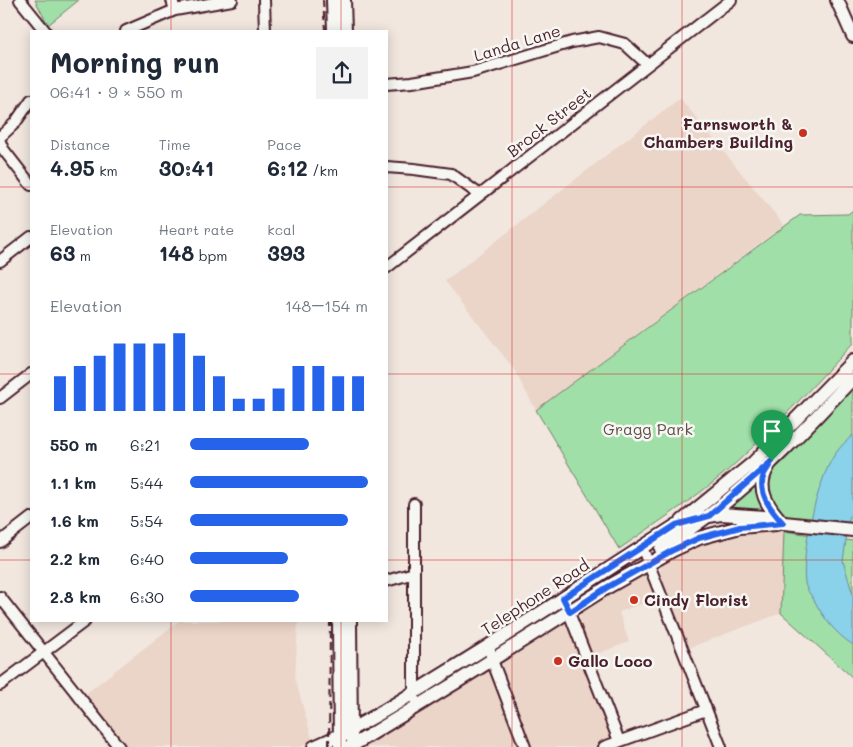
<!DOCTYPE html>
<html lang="en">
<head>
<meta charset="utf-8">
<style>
  :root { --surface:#fff; --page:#f2f2f3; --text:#1f2937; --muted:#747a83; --accent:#2563eb }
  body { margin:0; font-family:Mali,sans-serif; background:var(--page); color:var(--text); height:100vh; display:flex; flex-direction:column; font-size:19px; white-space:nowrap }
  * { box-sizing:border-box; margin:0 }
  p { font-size:16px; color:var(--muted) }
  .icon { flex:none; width:28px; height:28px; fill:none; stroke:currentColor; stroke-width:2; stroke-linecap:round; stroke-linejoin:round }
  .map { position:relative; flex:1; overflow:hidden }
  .side { position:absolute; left:30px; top:30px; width:358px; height:592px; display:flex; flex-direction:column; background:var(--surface); border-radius:0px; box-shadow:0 2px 12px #0003 }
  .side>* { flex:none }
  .pin { position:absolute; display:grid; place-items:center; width:42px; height:42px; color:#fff; margin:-51px -21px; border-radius:50% 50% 50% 0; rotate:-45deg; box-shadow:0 0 5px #0007 }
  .pin .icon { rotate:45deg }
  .round { display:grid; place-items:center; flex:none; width:52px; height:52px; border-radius:0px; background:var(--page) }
  .head { display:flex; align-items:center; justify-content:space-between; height:85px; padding:0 20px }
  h1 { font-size:28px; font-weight:700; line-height:38px }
  .metrics { display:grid; grid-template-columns:repeat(3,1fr); gap:8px; height:85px; padding:5px 20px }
  .metrics div { display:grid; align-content:center }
  .metrics b { font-size:21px; font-weight:700 }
  .metrics small { font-size:14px; font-weight:400 }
  .metrics p { font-size:14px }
  .chart { height:140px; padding:10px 20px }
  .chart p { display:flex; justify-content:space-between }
  .chart svg { width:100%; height:90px; margin-top:5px; stroke:var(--accent); stroke-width:6 }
  ul { padding:0 20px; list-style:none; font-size:16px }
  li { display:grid; grid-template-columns:80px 60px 1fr; align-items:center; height:38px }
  li i { height:12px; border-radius:6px; background:var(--accent) }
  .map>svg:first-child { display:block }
  .built { fill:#ebd4c8 }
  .green { fill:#a0dfa7; stroke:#757f69 }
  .water { fill:#89d2ea; stroke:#708a9e }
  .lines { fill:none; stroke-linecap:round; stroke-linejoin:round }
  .minor-casing { stroke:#4a1f2b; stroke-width:14 }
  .major-casing { stroke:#4a1f2b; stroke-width:16 }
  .minor { stroke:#f6f6f2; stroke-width:10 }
  .major { stroke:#f6f6f2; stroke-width:12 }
  .rail { stroke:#4a1f2b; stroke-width:2; stroke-dasharray:8 4; stroke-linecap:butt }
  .route-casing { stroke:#fff; stroke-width:10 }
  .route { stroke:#2563eb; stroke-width:6 }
  .grid { fill:none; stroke:#d62828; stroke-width:1; stroke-opacity:0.55 }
  .poi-dot { fill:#c8321e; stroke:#f6f6f2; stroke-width:2 }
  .labels { text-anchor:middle; stroke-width:5; stroke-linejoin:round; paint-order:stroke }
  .street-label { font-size:16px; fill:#4a1f2b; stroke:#f6f6f2 }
  .poi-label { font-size:16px; font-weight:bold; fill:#4a1f2b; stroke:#f6f6f2; text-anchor:start }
  .park-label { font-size:16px; fill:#604f4a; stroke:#f6f6f2 }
</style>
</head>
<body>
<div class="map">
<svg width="853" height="747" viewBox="0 0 853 747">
  <rect width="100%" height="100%" fill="#f1e7df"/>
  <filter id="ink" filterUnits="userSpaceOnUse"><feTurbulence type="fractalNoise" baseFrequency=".02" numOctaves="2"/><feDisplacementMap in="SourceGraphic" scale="10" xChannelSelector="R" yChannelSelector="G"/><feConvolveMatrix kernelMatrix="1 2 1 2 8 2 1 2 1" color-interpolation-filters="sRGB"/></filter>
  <g filter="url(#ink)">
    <path class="built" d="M680 98 784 225 536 410 513 368 445 281Z
      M758 530 784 531 781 613 688 648 661 577 660 564 665 560 715 536Z
      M646 574 650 577 660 597 619 612 629 642 591 656 581 632 580 612 641 575Z
      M179 621H298L295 679 313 742 300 747H124L84 695Z
      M565 623 569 625 614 737 612 741 595 747H530L505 681 502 662 561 624Z
      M488 670 493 674 523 747H361Z"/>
    <path class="green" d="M35 0H79L48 25Z
      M853 210V343C812 387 772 431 727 471 693 500 655 524 619 549L536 410 800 215 848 214Z
      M853 385V524L789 517 780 513 768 496 769 473Z
      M756 482 768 512 726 511V508Z
      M784 531 853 541V678L781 613Z"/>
    <path class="water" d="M853 435V508L849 519 843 561 853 595V645C834 632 825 620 814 600 811 595 806 589 805 583 801 551 817 481 835 454 840 447 846 441 853 435Z"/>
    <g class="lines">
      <g class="minor-casing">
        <path id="minor" d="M20 0 45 31
          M172 0 175 10
          M264 0 265 31
          M126 31 175 10 232 0
          M386 84 412 82 473 72 572 42 599 37 625 44 647 64
          M0 137 15 123 31 100
          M0 142 3 149 31 185
          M386 167 414 169 451 174 480 195
          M0 261 31 237
          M386 268 731 0
          M0 398 31 374
          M414 504V698
          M0 542 31 518
          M642 547 721 747
          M386 581 414 573
          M0 597 119 747
          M566 605 619 741
          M489 646 492 660 525 747
          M0 685 85 621
          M604 747 706 710"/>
      </g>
      <g class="major-casing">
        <path id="major" d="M333 0 334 31
          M344 0 345 31
          M837 0 853 36
          M768 467C755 488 767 506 782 522
          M682 521 753 463 853 361
          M661 549C685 532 710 516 732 497 776 461 814 419 853 378
          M339 621 340 747
          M350 621 351 737
          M314 747C363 726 407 697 453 668 528 622 602 573 677 525L709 516 721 514 764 517 784 523 853 530
          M350 747 460 680 606 588 673 550 699 538 740 527 776 524"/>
      </g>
      <use href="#minor" class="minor"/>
      <use href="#major" class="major"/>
      <path class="rail" d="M323 0 325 31
        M329 747 330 621"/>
    </g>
  </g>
  <g class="lines" filter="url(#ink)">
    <g class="route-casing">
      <path id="route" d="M772 461C770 465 766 470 764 474 757 493 771 510 783 523L740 527 699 538 673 550 606 588 570 612 563 598 676 525 709 516Z"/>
    </g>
    <use href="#route" class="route"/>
  </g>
  <path class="grid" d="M171 0V31M341 0V31M512 0V747M682 0V747M0 187H31M386 187H853M0 374H31M386 374H853M0 560H31M386 560H853M171 621V747M341 621V747"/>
  <g class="poi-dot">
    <circle cx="803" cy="133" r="5"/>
    <circle cx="634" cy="600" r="5"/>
    <circle cx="558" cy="661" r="5"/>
  </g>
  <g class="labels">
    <g class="street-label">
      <text transform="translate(517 43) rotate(-17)" y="6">Landa Lane</text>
      <text transform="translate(549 122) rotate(-38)" y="6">Brock Street</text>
      <text transform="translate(535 597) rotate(-33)" y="6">Telephone Road</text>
    </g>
    <g class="poi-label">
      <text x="793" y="130" text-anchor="end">Farnsworth &amp;<tspan x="793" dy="18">Chambers Building</tspan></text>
      <text x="644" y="606">Cindy Florist</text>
      <text x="568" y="667">Gallo Loco</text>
    </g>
    <g class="park-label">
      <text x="648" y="435">Gragg Park</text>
    </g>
  </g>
</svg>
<div class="pin" style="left:772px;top:461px;background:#1e9e55"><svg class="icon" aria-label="arrive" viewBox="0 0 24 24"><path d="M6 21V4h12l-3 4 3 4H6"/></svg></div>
<section class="side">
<div class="head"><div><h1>Morning run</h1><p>06:41 · 9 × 550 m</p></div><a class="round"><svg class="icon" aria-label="share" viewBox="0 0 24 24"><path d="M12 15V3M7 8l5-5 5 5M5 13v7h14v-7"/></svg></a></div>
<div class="metrics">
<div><p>Distance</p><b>4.95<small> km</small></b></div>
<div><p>Time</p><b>30:41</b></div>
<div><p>Pace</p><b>6:12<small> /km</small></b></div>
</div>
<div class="metrics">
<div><p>Elevation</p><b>63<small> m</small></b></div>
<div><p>Heart rate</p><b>148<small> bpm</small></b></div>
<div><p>kcal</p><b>393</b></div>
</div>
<div class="chart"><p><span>Elevation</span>148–154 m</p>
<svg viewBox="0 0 160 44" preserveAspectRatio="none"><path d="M5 44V27M15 44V22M25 44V17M35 44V11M45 44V11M55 44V11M65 44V6M75 44V17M85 44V27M95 44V38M105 44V38M115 44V33M125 44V22M135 44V22M145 44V27M155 44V27"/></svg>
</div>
<ul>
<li><b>550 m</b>6:21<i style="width:67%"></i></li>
<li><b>1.1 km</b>5:44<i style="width:100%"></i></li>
<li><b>1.6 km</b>5:54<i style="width:89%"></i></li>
<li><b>2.2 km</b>6:40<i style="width:55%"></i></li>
<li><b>2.8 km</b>6:30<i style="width:61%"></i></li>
</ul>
</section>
</div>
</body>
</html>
